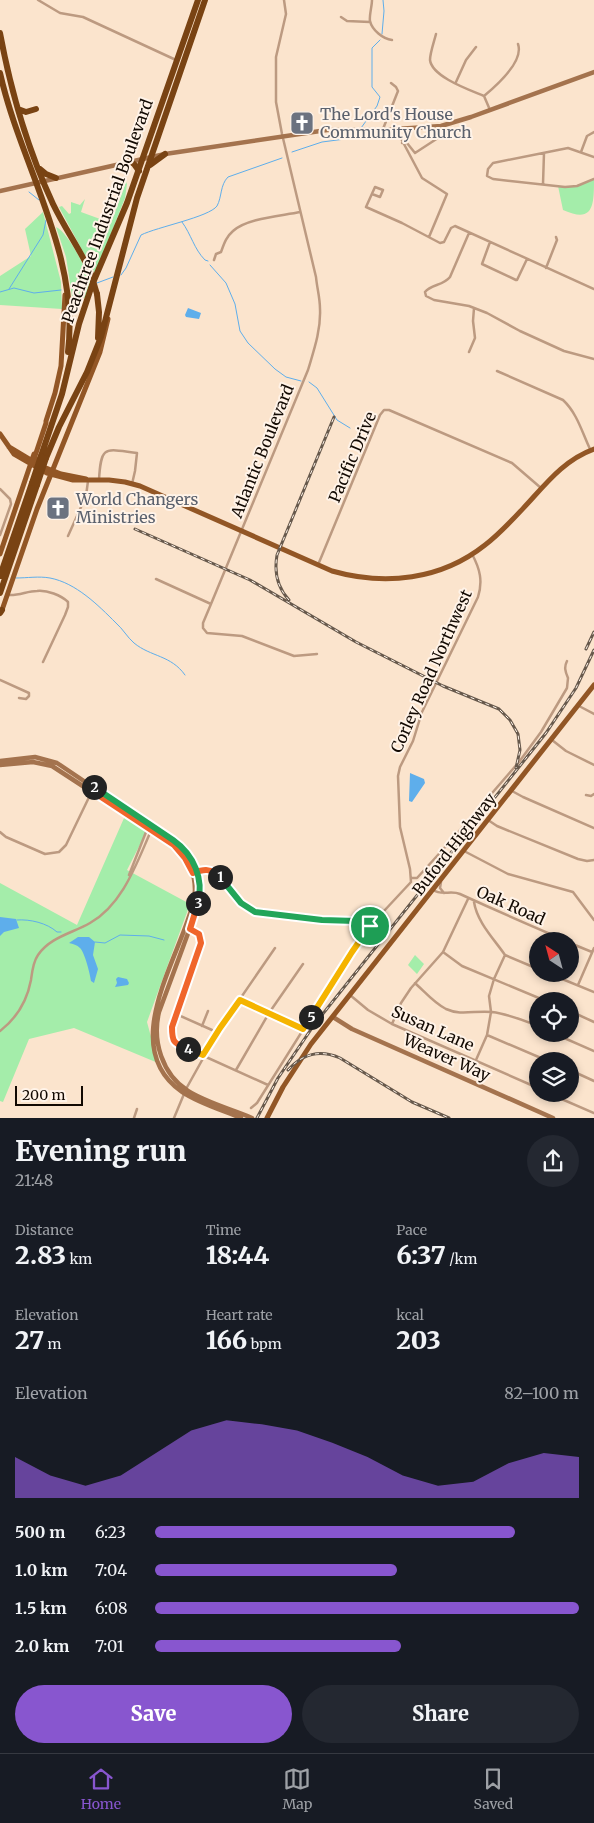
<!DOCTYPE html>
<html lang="en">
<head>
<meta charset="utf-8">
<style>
  :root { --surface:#171b24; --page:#242831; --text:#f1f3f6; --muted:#9ea1a6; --line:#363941; --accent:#8856cf }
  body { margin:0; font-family:Merriweather,serif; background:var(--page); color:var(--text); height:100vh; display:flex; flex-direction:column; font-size:19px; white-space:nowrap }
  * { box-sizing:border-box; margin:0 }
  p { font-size:16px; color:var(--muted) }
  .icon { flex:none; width:28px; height:28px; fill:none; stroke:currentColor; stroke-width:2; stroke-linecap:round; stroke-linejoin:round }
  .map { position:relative; height:1118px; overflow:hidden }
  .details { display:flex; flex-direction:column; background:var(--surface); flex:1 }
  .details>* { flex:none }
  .needle { width:32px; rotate:324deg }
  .tools { position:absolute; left:529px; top:932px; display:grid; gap:10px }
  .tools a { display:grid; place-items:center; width:50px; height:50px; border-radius:50%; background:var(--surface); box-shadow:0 2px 8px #0003; font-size:25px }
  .scale { position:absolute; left:15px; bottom:12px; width:68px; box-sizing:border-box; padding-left:5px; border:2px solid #120902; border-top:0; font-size:14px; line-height:18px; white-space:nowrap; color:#120902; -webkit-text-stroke:4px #fff3e8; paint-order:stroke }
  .pin { position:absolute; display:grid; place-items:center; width:42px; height:42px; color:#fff; margin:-21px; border:2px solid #fff; border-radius:50%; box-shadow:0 1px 5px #0007 }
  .km { position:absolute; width:25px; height:25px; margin:-12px; border-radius:50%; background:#222; color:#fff; font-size:14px; line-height:25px; text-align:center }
  .round { display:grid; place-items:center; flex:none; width:52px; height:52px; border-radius:26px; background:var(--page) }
  .overview { display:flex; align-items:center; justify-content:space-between; height:85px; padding:0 15px }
  h1 { font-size:28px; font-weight:800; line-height:38px }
  .metrics { display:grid; grid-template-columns:repeat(3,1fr); gap:8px; height:85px; padding:5px 15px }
  .metrics div { display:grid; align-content:center }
  .metrics b { font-size:25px; font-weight:800 }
  .metrics small { font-size:14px; font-weight:400 }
  .metrics p { font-size:14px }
  .chart { height:140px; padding:10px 15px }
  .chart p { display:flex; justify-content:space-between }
  .chart svg { width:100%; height:90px; margin-top:5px; fill:var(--accent); opacity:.7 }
  .primary-button { display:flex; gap:10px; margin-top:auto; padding:10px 15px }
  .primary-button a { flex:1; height:58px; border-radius:30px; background:var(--accent); color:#fff; font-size:20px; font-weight:800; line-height:58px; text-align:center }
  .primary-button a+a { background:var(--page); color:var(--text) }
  ul { padding:0 15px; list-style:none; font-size:16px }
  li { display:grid; grid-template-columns:80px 60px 1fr; align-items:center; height:38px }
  li i { height:12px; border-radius:6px; background:var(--accent) }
  .dock { display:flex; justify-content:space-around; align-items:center; height:70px; border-top:1px solid var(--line); background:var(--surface); font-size:14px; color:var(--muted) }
  .dock a { display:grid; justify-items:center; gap:2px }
  .dock .active { color:var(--accent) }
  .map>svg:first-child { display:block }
  .green { fill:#a4edaa }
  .water { fill:#5eaeeb }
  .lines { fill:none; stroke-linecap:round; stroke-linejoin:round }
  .stream { stroke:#5eaeeb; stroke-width:1 }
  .street { stroke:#bc9a81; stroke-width:2.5 }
  .secondary { stroke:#a4734e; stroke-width:4.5 }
  .primary { stroke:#925625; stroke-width:5 }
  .highway { stroke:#794313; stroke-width:6 }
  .rail-casing { stroke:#67594c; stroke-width:3 }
  .rail { stroke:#fff3e8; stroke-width:1; stroke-dasharray:4; stroke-linecap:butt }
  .highway-bridge { stroke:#794313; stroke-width:6 }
  .split-1-casing { stroke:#fff; stroke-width:10 }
  .split-2-casing { stroke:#fff; stroke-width:10 }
  .split-3-casing { stroke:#fff; stroke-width:10 }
  .split-4-casing { stroke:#fff; stroke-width:10 }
  .split-5-casing { stroke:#fff; stroke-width:10 }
  .split-6-casing { stroke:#fff; stroke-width:10 }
  .split-1 { stroke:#22a559; stroke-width:6 }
  .split-2 { stroke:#f0652b; stroke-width:6 }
  .split-3 { stroke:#22a559; stroke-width:6 }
  .split-4 { stroke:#f0652b; stroke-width:6 }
  .split-5 { stroke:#f5b400; stroke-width:6 }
  .split-6 { stroke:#f5b400; stroke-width:6 }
  .labels { text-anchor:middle; stroke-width:4; stroke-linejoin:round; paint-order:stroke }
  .worship-label { font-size:16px; fill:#5b616d; stroke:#fff3e8; text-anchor:start }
  .street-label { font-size:16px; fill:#120902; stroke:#fff3e8 }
</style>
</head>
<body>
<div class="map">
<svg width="594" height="1118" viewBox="0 0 594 1118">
  <rect width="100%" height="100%" fill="#fbe4cd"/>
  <path class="green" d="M594 178C594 205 594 224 563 210L558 186H577Z
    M126 182 127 184 125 198 95 274 59 207 62 206 69 214 71 213V202L80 205 85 199 81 212 111 223Z
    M43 212 61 282 62 309 0 305V276L31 256 25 229Z
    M56 227C68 232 86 269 91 282L86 297 78 300 72 296 66 257Z
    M128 809 151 823 127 870 190 904 147 1022 158 1063 74 1028 29 1039 3 1102 0 1101V883L77 925Z
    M415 955 424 964 417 974 408 965Z"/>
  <path class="water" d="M188 308 201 313 199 319 186 317 185 315Z
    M410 773 424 779 425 783 412 802 409 801Z
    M0 917 16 919 19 928 4 932 0 936Z
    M78 937H89L95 942 93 955 98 969 94 983 91 981C90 974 85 953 80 948 77 945 73 944 69 943Z
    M118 977 127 979 129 983 128 985 115 987 117 983 116 979Z"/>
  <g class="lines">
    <path class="stream" d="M382 34 384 11 383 0
      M361 128 377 106 380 97 372 87V48L380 40
      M292 152 322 142 345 139 356 135
      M29 192 39 200
      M182 222C191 234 194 249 205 260L208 261
      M210 265 226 283 235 304 240 331 248 343 275 369 286 377 301 381
      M121 275 126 268 141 235C157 227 209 217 217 206 222 197 220 185 228 177L282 158
      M97 283 113 277
      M73 288 87 285
      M9 289 43 235 46 220
      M0 292 14 288 34 293 61 290
      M309 382 317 388 337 420 350 428
      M16 578C27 578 39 576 50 578 76 583 98 605 116 623 123 629 127 637 134 643 151 657 171 655 185 675
      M17 920C30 919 47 923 57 932H61
      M95 942 105 943 120 935 149 936 164 940"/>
    <path class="street" d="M38 0 60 13 83 17 176 60
      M284 0 286 14 276 57V102L282 134 316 277C317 288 320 298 320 309 321 330 314 350 308 370L211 604 203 623V628L207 633 242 636 294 656 317 654
      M372 0C372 6 369 16 370 21 372 30 383 39 392 40
      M341 17 347 21 370 22
      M436 34C434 42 430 53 430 60 432 77 470 90 484 96L490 110
      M456 82 466 60 476 47
      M484 96C496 86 524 61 518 44
      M383 129 398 91 396 87 391 83
      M396 129 422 178 447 194 429 237
      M402 143H407L415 153 438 138
      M581 152 587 136 594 132
      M594 157 568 148 493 163 488 169 487 176 493 179 565 187 577 186 594 179
      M543 184 544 153
      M372 194 380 197 383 190 375 187 366 207 402 223 440 243 444 242 451 228 455 226 594 289
      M469 233 450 277C443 286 431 284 425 292L426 296 434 300 469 306 487 313 520 331 564 351 594 359
      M490 242 482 264 516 280H517L527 259
      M214 260 216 254 221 252C224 244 226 237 233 231 247 218 281 216 300 212
      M546 268 557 240 556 237
      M469 352 475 338 473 321 474 308
      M497 371 563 400C577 413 582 432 590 449
      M99 480C101 444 105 449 137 453L135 471 132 484
      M0 489 10 499 11 504 0 535
      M68 536 86 496 88 481
      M318 565 380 415 384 410H389L512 463 541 488
      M156 579 211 604
      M8 595C19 596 27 591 37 591 47 590 61 595 68 602V607L65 615 43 662
      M0 680 29 693V696L26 699 19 698
      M579 706 594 714
      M552 740 566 751 594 765
      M512 791 523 797 594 828
      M586 795 591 796 594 794
      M488 820 497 826 578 859 587 861 594 860
      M0 832 6 837 45 854 59 852 66 845 92 791
      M464 851 508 874 573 892 594 920
      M129 875 146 832 150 830
      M412 878H417L447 845 519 762 541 732 567 688 568 678C565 671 564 667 567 661
      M441 882 440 888 444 893
      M433 890C442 896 451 890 460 894 495 910 531 926 567 941
      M474 902C477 922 494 939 505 955
      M191 929 199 934 201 943C195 962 166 1028 175 1043L268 1085
      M570 943 592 952
      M443 952 462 966 546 1001
      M505 955 538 969
      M550 974 594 992
      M415 983C425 992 434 1003 446 1009 461 1016 476 1010 492 1012 508 1014 523 1020 538 1026
      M578 985 594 948
      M350 995 368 1010 392 1024 538 1088
      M240 1000 303 1029
      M570 1011 594 1022
      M176 1014 212 1030
      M392 1024 401 1003 411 988 443 952 468 899
      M202 1026 208 1011
      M0 1031C17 1018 27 1001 31 980 32 972 33 962 38 955 50 937 73 933 90 923 122 905 136 865 150 833V830
      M555 1034 594 1051
      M487 1035 548 1061
      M476 1060 487 1035 491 1012 489 996 494 979 505 955
      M236 1070 269 1013 303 964
      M570 1070 594 1081
      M186 1089 220 1028 275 948
      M550 1094 594 1113
      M251 1108 257 1103 357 944 370 926 411 882 410 869 400 827 398 776 400 767 413 741 422 712 478 597C483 581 480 569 472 554
      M134 1118 137 1109
      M174 1118 184 1094"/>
    <path class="secondary" d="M0 191 165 154 327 130H382L441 126 471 117 594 72
      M0 761 35 757 57 763 176 843C215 872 196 911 183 947 175 969 167 990 159 1012 152 1041 162 1074 188 1091 207 1103 231 1109 252 1118
      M0 765 33 762 52 766 170 843C189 856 198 877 194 900 181 957 116 1046 182 1092 200 1104 222 1110 241 1118
      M196 872 206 869 214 872 243 905 255 912 322 920 356 921 370 926
      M333 1017 352 1029 553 1118"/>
    <path class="primary" d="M0 434 14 454 47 473 73 480H109L125 482 140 486 332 571C385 586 441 580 485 545 501 533 515 517 529 502 548 481 566 459 594 449
      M9 447 34 462
      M41 465 36 460 35 456 46 423V421L55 393 61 366 65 295
      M41 466 61 474 86 479
      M0 554 34 454
      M2 610 37 509 100 352 108 319
      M267 1118 283 1087 311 1044 594 685"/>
    <path class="highway" d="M0 33C11 92 28 150 53 204 64 227 79 248 90 271
      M0 73C21 167 80 253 68 352
      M18 109 26 112 36 109
      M129 161 134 164 139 171
      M150 165 165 154
      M40 169 46 174 56 178
      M97 294 99 312 98 338
      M41 456 62 394 79 324 92 285 127 203 198 0
      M46 458 59 427 87 372 101 337 137 198 205 0
      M0 576 32 483
      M0 593 37 485
      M0 613 2 610"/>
    <g class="rail-casing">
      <path id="rail" d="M135 529 250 580 356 642 443 686 499 709 510 720 518 734 520 750 516 768
        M289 600C277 587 274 572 277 555L334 417
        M586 649 594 632
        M288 1070C302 1054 320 1049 340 1058L412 1102 449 1118
        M257 1118 278 1078 314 1025 546 733 576 688 594 650"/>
    </g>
    <use href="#rail" class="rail"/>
    <path class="highway-bridge" d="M90 271 97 294
      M32 483 41 456
      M37 485 46 458"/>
  </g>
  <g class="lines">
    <g class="split-1-casing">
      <path id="split-1" d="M220 877 241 903 255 912 322 920 356 921 370 926"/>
    </g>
    <g class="split-2-casing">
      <path id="split-2" d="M94 787 92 791 174 845 185 858 193 873C204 869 211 868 220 877"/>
    </g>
    <g class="split-3-casing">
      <path id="split-3" d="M94 787 173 840C194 855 204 879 198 903"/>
    </g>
    <g class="split-4-casing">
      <path id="split-4" d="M188 1049C174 1043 172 1043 172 1027L201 943 199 934 190 929 198 903"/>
    </g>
    <g class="split-5-casing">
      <path id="split-5" d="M188 1049 203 1055 220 1028 240 1000 303 1029 311 1017"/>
    </g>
    <g class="split-6-casing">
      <path id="split-6" d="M311 1017 352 952 370 926"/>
    </g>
    <use href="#split-1" class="split-1"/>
    <use href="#split-2" class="split-2"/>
    <use href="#split-3" class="split-3"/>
    <use href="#split-4" class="split-4"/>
    <use href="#split-5" class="split-5"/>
    <use href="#split-6" class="split-6"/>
  </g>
  <defs>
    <g id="church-square" transform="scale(1.25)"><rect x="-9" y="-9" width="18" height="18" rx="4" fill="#6b7280" stroke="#fff3e8"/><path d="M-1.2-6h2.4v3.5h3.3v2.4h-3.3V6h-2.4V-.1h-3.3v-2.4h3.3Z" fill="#fff"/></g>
  </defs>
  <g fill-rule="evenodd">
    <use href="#church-square" x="302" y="123"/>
    <use href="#church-square" x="58" y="508"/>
  </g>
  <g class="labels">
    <g class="worship-label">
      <text x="320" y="120">The Lord's House<tspan x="320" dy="18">Community Church</tspan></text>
      <text x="76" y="505">World Changers<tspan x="76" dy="18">Ministries</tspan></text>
    </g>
    <g class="street-label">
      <text transform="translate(107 211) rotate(-70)" y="6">Peachtree Industrial Boulevard</text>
      <text transform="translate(262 451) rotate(-68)" y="6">Atlantic Boulevard</text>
      <text transform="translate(352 457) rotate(-67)" y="6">Pacific Drive</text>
      <text transform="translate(431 671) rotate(-66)" y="6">Corley Road Northwest</text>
      <text transform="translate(454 844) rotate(-52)" y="6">Buford Highway</text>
      <text transform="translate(511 905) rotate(24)" y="6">Oak Road</text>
      <text transform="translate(433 1028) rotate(24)" y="6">Susan Lane</text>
      <text transform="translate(447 1057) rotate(24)" y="6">Weaver Way</text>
    </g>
  </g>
</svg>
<div class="tools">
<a><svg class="needle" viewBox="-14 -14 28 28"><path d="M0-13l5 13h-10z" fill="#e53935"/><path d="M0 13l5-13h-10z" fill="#9ea1a6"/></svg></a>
<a><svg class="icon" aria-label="locate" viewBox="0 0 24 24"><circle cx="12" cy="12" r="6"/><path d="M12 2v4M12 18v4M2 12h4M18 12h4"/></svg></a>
<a><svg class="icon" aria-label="layers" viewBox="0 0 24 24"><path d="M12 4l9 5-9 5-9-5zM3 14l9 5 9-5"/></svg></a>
</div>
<div class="scale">200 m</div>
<div class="pin" style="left:370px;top:926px;background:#1e9e55"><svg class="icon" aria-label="arrive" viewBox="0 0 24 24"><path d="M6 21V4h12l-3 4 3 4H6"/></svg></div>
<b class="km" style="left:220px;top:877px">1</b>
<b class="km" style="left:94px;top:787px">2</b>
<b class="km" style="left:198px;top:903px">3</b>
<b class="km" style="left:188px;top:1049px">4</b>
<b class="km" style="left:311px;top:1017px">5</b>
</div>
<section class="details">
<div class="overview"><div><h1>Evening run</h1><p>21:48</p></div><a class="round"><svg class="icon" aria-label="share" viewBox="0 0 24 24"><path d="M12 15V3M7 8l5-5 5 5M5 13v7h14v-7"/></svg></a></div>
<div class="metrics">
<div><p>Distance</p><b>2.83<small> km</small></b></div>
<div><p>Time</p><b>18:44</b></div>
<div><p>Pace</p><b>6:37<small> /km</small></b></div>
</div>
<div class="metrics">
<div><p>Elevation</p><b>27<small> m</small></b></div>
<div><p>Heart rate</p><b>166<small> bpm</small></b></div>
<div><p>kcal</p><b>203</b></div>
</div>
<div class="chart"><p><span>Elevation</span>82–100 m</p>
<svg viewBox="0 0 160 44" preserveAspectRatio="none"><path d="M0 44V24L10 33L20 38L30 33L40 22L50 11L60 6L70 8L80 11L90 17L100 24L110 33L120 38L130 36L140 27L150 22L160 24V44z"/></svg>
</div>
<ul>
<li><b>500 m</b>6:23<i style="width:85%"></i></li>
<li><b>1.0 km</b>7:04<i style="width:57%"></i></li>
<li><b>1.5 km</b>6:08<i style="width:100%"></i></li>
<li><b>2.0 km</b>7:01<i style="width:58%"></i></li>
</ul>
<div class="primary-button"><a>Save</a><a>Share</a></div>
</section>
<nav class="dock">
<a class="active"><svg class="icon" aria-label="home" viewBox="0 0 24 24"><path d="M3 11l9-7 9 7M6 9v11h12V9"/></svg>Home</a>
<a><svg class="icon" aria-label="map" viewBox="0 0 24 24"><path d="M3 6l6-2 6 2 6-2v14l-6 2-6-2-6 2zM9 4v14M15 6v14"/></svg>Map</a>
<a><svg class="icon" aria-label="saved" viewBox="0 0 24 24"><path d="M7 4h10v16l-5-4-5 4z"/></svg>Saved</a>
</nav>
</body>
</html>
